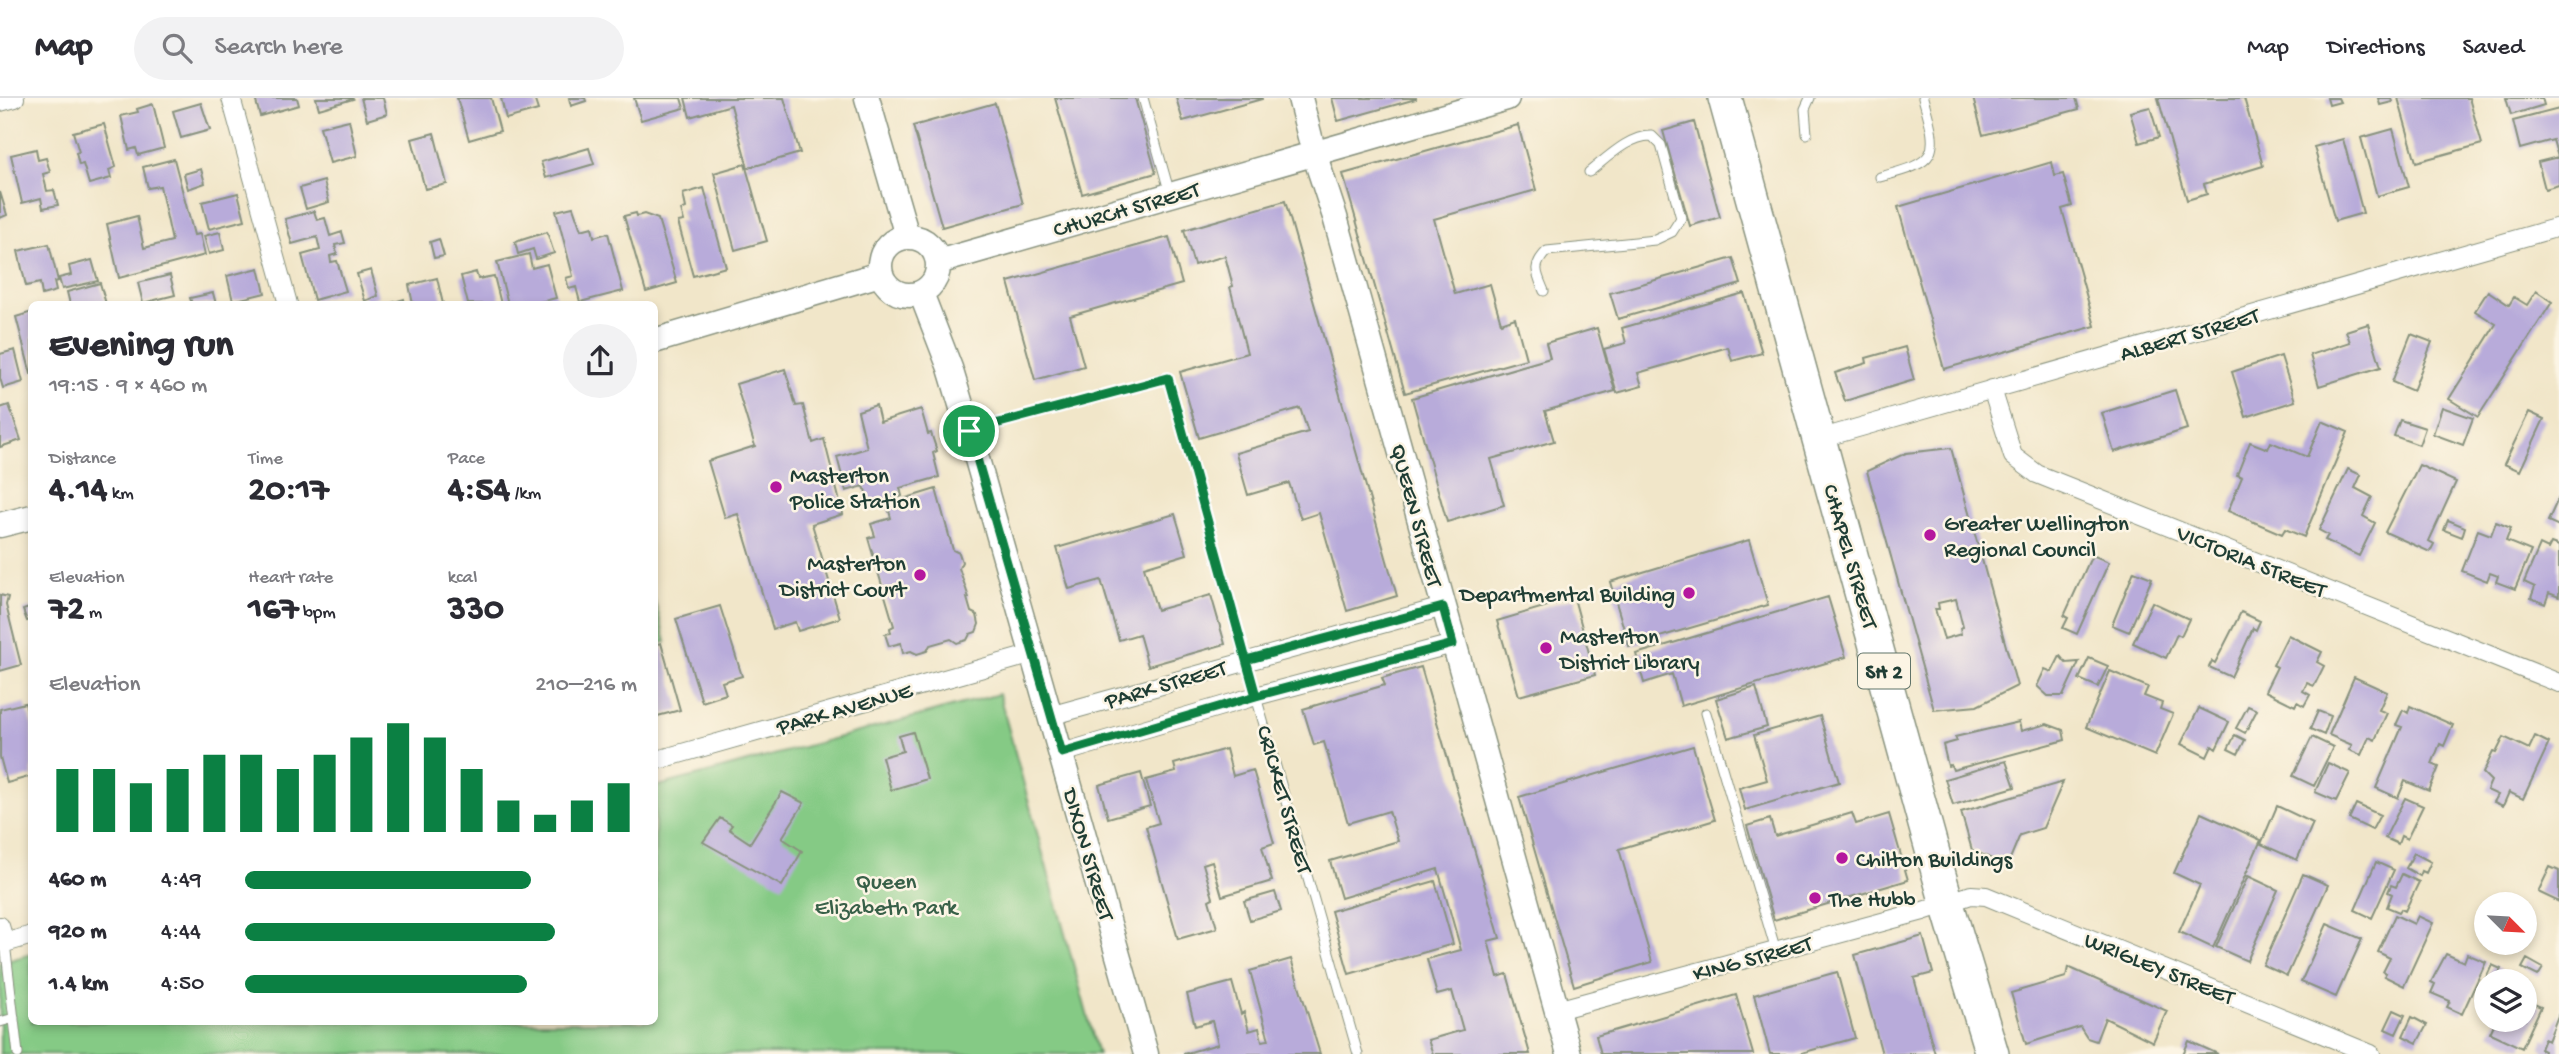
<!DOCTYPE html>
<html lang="en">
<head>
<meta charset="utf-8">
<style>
  :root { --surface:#fff; --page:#f2f2f3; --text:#2b2b33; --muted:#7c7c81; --line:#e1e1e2; --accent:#0b8043 }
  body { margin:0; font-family:"Gochi Hand",sans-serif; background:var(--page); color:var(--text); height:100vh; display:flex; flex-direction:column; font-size:26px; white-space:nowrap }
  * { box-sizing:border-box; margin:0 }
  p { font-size:23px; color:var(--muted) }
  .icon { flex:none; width:38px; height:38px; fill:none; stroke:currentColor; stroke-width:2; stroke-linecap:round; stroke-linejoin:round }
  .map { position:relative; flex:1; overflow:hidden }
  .panel { position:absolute; left:28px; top:203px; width:630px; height:724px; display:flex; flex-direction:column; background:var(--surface); border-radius:10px; box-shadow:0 4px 10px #0003 }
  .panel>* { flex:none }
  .needle { width:46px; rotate:114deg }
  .controls { position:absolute; left:2474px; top:794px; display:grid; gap:14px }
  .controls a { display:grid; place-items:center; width:63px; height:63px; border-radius:50%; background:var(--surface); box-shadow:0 4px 10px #0003; font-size:35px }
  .pin { position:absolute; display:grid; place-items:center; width:60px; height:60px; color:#fff; margin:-30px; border:4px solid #fff; border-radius:50%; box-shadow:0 2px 7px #0007 }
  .round { display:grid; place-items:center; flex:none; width:74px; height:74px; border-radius:37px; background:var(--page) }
  .overview { display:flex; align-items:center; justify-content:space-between; height:119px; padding:0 21px }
  h1 { font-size:38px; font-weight:700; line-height:52px }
  .figures { display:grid; grid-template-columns:repeat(3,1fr); gap:10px; height:119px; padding:7px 21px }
  .figures div { display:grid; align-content:center }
  .figures b { font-size:35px; font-weight:700 }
  .figures small { font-size:19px; font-weight:400 }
  .figures p { font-size:19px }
  .chart { height:196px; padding:14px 21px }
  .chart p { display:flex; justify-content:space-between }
  .chart svg { width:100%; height:126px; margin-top:7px; stroke:var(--accent); stroke-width:6 }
  ul { padding:0 21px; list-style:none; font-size:23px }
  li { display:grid; grid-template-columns:112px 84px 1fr; align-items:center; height:52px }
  li i { height:18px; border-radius:9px; background:var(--accent) }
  header { display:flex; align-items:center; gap:42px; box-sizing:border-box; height:98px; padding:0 35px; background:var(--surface); border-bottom:2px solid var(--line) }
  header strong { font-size:33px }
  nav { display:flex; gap:38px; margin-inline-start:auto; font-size:24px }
  .search { width:490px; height:63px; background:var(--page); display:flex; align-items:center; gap:18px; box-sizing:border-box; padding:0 24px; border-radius:38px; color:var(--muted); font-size:26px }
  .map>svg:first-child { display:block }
  .green { fill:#85ca85; stroke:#52845c; stroke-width:2 }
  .building { fill:#b8abda; fill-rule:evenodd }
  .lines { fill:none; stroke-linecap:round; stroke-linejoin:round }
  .lane-casing { stroke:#88927e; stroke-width:11 }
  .street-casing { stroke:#88927e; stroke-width:20 }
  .secondary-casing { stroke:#88927e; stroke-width:27 }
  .highway-casing { stroke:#88927e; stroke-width:36 }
  .lane { stroke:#fff; stroke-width:9 }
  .street { stroke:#fff; stroke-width:18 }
  .secondary { stroke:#fff; stroke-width:24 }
  .highway { stroke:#fff; stroke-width:33 }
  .route-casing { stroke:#fff; stroke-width:14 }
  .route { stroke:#0b8043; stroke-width:9 }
  .poi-dot { fill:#b5179e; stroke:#fcf5e5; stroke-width:2.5 }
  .labels { text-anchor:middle; stroke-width:5; stroke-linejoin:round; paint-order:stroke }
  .shield { fill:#fcf5e5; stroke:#617469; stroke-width:2 }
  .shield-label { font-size:21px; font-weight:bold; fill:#1f3d34 }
  .street-label { font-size:23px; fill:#1f3d34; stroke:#fcf5e5 }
  .poi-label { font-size:23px; fill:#1f3d34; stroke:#fcf5e5; text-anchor:start }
  .park-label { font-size:23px; fill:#386048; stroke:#fcf5e5 }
</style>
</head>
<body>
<header>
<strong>Map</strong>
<div class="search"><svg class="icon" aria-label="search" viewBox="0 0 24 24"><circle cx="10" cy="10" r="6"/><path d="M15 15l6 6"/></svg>Search here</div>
<nav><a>Map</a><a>Directions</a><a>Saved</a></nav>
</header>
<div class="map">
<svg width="2559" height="956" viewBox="0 0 2559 956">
  <rect width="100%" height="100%" fill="#fcf5e5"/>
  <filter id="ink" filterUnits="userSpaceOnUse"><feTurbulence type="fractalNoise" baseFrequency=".0143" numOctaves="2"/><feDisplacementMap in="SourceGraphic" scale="14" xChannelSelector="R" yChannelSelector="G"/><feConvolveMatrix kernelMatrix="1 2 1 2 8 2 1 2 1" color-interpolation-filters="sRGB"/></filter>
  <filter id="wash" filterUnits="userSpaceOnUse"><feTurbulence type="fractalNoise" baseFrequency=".00686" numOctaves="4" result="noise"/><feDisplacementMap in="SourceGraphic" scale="28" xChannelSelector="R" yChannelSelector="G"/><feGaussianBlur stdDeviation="1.57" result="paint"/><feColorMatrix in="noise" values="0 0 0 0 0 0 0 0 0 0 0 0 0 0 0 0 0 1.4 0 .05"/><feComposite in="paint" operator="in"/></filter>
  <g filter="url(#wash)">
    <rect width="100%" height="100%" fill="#f1e6c9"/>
    <path class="green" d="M654 501 666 544 655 547H654Z
      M999 596 1098 956H0V865L31 856 32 924H654L655 689Z"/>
    <g id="blocks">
      <path class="building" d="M255 0H297L299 7 260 18Z
        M316 0H352L353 1 319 11Z
        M361 0H383L387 16 367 22Z
        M457 0H491L500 33 469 42Z
        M501 0H534L538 12 506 21Z
        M569 0H585L586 3 571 8Z
        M634 0H681L684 10 641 22Z
        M685 0H784L800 55 748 70 731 7 690 19Z
        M1055 0H1135L1156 75 1082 96Z
        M1176 0H1262V1L1183 23Z
        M1332 0H1416V1L1338 23Z
        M1973 0H2076L2079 11 1983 37Z
        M2158 0H2244L2263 68 2204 86 2207 96 2187 102Z
        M2327 0H2338L2340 4 2329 7Z
        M2378 0H2391L2392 4 2380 7Z
        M2398 0H2469L2482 46 2416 64Z
        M2506 0H2542L2544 7 2511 17Z
        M201 5 210 32 181 40 173 13Z
        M995 5 1023 106 942 129 913 28Z
        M153 6 164 50 138 57 136 50 129 52 121 18 138 14 137 11Z
        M2150 9 2159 39 2139 45 2130 14Z
        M2559 11V87L2545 91 2538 64 2558 59 2553 42 2520 51 2513 23Z
        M349 22 357 58 330 65 320 29Z
        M1694 24 1720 119 1690 128 1663 33Z
        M104 26 116 69 109 72 111 80 89 86 83 66 79 67 76 55 79 54 73 34Z
        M1518 27 1536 92 1434 121 1455 196 1490 186 1501 225 1515 220 1526 261 1405 295 1343 76Z
        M2393 31 2409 89 2377 98 2361 40Z
        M434 35 447 86 425 91 412 41Z
        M2343 41 2363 115 2335 123 2314 49Z
        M589 50 594 66 546 80 541 64Z
        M36 51 38 62 46 60 50 74 43 76 47 93 54 92 58 107 43 110 41 100 22 105 11 57Z
        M174 61 194 137 200 136 205 157 119 180 107 126 137 118 144 150 172 143 160 88 148 90 143 69Z
        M2052 64 2055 78 2063 76 2072 108 2062 111 2095 228 1944 271 1898 109Z
        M745 66 767 143 735 152 714 75Z
        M201 71 205 85 188 91 184 76Z
        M324 83 329 104 306 111 300 90Z
        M704 90 726 169 693 178 678 124 684 123 681 112 686 110 683 96Z
        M0 94 7 117 0 120Z
        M238 95 245 122 209 131 202 104Z
        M1285 103 1397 498 1347 513 1319 415 1301 421 1289 385 1248 397 1236 355 1308 334 1300 310 1199 340 1180 274 1247 255 1230 189 1233 188 1225 158 1194 167 1184 132Z
        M573 109 581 132 592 129 594 139 608 135 623 193 580 204 576 189 569 191 566 180 573 178 556 113Z
        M314 113 317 122 325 120 330 138 342 134 345 145 335 147 337 156 330 158 331 164 337 163 346 193 314 202 302 157 320 152 317 139 292 146 285 121Z
        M636 115 637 118 644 116 658 121 677 185 646 194 624 118Z
        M220 134 224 152 209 156 204 138Z
        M547 134 554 155 536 161 533 151 518 156 515 144Z
        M1169 139 1182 186 1070 218 1084 268 1035 282 1008 184Z
        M439 141 444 158 434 160 430 144Z
        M49 146 58 183 54 184 56 193 42 197 40 185 26 188 18 153Z
        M529 156 532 170 547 166 556 200 536 205V206H508L497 164Z
        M1733 160 1741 186 1618 221 1610 195Z
        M92 162 98 183 62 191 59 180 71 177 69 168Z
        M259 170 265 195 233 203 227 178Z
        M371 172 378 198 365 203 357 176Z
        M476 174 478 181 494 178 501 206H468L461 178Z
        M170 177 175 197 143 205 138 185Z
        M437 180 443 206H413L409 187Z
        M100 185 106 206H70L67 194Z
        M2488 193 2509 207 2514 199 2527 207 2536 193 2552 204 2478 319 2449 301 2496 226 2475 213Z
        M213 195 216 206H192L190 200Z
        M1744 195 1762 255 1732 263 1728 249 1638 275 1642 288 1617 295 1604 251 1626 245 1622 230Z
        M404 201 405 206H388Z
        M32 214V276H31L16 219Z
        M2368 226 2381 269 2319 288 2310 257 2350 244 2346 233Z
        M1597 230 1615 293 1545 313 1554 343 1491 361 1504 407 1447 424 1412 300 1550 260 1546 245Z
        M2411 236 2432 244 2413 293 2392 284Z
        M1905 249 1914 282 1845 303 1835 275 1867 265 1866 260Z
        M15 252 23 284 3 290 0 280V256Z
        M2281 258 2295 303 2246 319 2232 274Z
        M785 271 796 308 803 307 813 345 824 341 843 416 812 426 840 520 798 533 795 524 773 531 738 416 725 420 708 363 755 348 736 286Z
        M2175 292 2187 331 2114 354 2102 315Z
        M9 307 21 342 0 349V310Z
        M876 307 880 324 921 311 928 336 931 335 937 353 933 355 939 379 900 390 902 398 870 407 864 388 846 393 837 359 867 350 858 313Z
        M2442 309 2473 320 2463 347 2433 336Z
        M2529 314 2544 321 2520 373 2504 366Z
        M2400 322 2425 330 2419 347 2394 338Z
        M2322 323 2348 334 2304 439 2285 431 2282 436 2228 413 2242 379 2237 377 2250 344 2268 351 2271 344 2307 359Z
        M1951 350 2017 588 1977 608 1934 612 1867 373 1906 355ZM1956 501 1963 529 1960 530 1961 536 1944 541 1935 511H1939L1938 505Z
        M2419 367 2456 384 2429 443 2434 446 2430 454 2385 434Z
        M2348 371 2361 377 2355 390 2372 399 2363 418 2375 425 2359 458 2325 442 2328 437 2319 432Z
        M936 391 953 452 959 455 962 464 959 470 969 500H967L971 514 977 517 979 526 976 534 970 536 967 542 957 545 951 541 930 547 927 553 917 556 911 553 903 555 901 545 889 548 885 536 891 535 890 530 894 528 868 440 875 438 871 426 891 420 887 406Z
        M2559 399V428L2548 423Z
        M1175 416 1187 456 1144 469 1157 512 1211 497 1225 546 1148 568 1139 536 1119 542 1101 482 1069 491 1057 450Z
        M2448 422 2465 429 2462 439 2444 432Z
        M2496 424 2511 430 2506 443 2531 453 2515 491 2496 484 2498 478 2490 475 2487 483 2462 473 2478 432 2491 437Z
        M1749 442 1768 507 1629 548 1610 484Z
        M2551 445 2559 448V499L2549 495 2545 506 2531 500 2535 489 2524 484 2540 447 2548 451Z
        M2092 457 2109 464 2077 536 2063 530 2068 520 2064 518Z
        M2134 473 2152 480 2129 534 2112 527Z
        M0 497 8 499 6 507 21 567 0 573Z
        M1828 499 1846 559 1681 608 1672 576 1644 585 1636 556Z
        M1574 500 1595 577 1519 598 1497 523Z
        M2152 504 2189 521 2181 538 2177 536 2166 560 2133 545Z
        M720 508 742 578 722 584 726 596 702 604 676 521Z
        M32 509V522L27 523 23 512Z
        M2241 514 2260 523 2256 532 2253 530 2231 579 2209 569 2212 563 2215 565Z
        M2288 537 2322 554 2317 564 2324 568 2314 588 2307 585 2303 593 2310 597 2304 608 2297 604 2295 608 2265 593 2277 569 2273 567Z
        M661 545 680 612 654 619V547Z
        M2060 558 2066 565 2079 564 2063 598H2048L2037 588 2045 571 2052 574Z
        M2089 560 2108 568 2098 589 2079 581Z
        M1421 569 1500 840 1488 843 1498 879 1507 876 1530 956H1433L1428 942 1463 932 1452 893 1437 897 1427 861 1461 852 1438 771 1341 800 1330 763 1398 743 1389 713 1348 725 1324 644 1314 647 1303 611 1385 587 1382 580Z
        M2110 573 2148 589 2144 598 2162 605 2160 611 2173 616 2155 658 2086 629Z
        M2354 579 2387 594 2379 612 2387 615 2375 642 2369 639 2361 657 2349 652 2352 647 2329 637Z
        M1756 589 1767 629 1728 640 1716 601Z
        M25 605 32 628V678L7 685 0 659V611Z
        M2248 608 2257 612 2245 635 2236 630Z
        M2410 608 2453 627 2444 648 2440 646 2432 666 2439 669 2429 693 2405 683 2398 700 2376 690 2402 629 2396 627 2403 612 2408 615Z
        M2199 610 2229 624 2216 651 2212 648 2207 659 2181 646Z
        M2318 613 2331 618 2324 637 2310 631Z
        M1820 618 1839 684 1745 712 1739 690 1767 682 1754 637Z
        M2019 624 2021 633 2047 626 2063 632 2065 642 1953 672 1951 667 1948 668 1943 647 1957 643 1955 639Z
        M913 634 927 681 891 692 882 659 903 653 899 638Z
        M2235 637 2245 642 2238 656 2228 651Z
        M2535 638 2549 645 2523 701 2509 694 2503 708 2494 704 2498 697 2487 692 2491 683 2483 675 2493 654 2496 655 2504 639 2529 651Z
        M2312 639 2333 649 2314 688 2293 678Z
        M1693 648 1715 722 1619 751 1652 864 1574 888 1519 699Z
        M1226 651 1233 678 1253 672 1274 745 1262 749 1272 783 1222 798 1212 763 1203 766 1213 800 1209 802 1217 830 1178 841 1146 729 1159 725 1146 682 1176 674 1174 666Z
        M2006 663 2015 689 1953 707 1945 681Z
        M2328 665 2350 675 2336 703 2315 694Z
        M1141 675 1150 708 1108 720 1099 687Z
        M2063 684 2043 730 2020 737 2007 768 1972 752 1961 714Z
        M782 694 804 705 782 740 802 753 782 788 703 744 720 720 732 727 729 731 750 745Z
        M2405 700 2423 708 2407 741 2401 738 2398 746 2385 740Z
        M2356 706 2380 717 2372 732 2349 721Z
        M2277 708 2313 725 2297 762 2261 746Z
        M1852 715 1856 726 1889 716 1908 782 1774 822 1747 728 1770 721 1775 738Z
        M2201 715 2261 742 2213 850 2179 834 2200 787 2174 775Z
        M2414 755 2431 764 2426 775 2422 773 2420 778 2406 770Z
        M2376 764 2394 772 2372 820 2355 812Z
        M2550 769 2559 773V804L2538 794Z
        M2303 776 2328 787 2287 878 2263 867Z
        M2402 776 2419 784 2405 813 2401 811 2399 814 2387 809 2392 796 2388 794 2391 787 2396 789Z
        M2248 778 2278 792 2247 863 2216 849Z
        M1435 783 1453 846 1349 876 1331 813Z
        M1275 794 1281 813 1250 822 1244 803Z
        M2395 817 2414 826 2418 818 2433 825 2404 888 2384 878 2386 875 2383 874 2390 860 2378 854Z
        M2327 826 2362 841 2336 899 2301 884Z
        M1923 838 1933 875 1914 880 1935 956H1882L1855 857Z
        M2446 856 2464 864 2467 856 2486 864 2462 916 2447 909 2450 903 2431 895 2435 886 2431 884Z
        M1291 861 1320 956H1183L1218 946 1212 923 1195 928 1187 896 1232 884 1241 916 1244 914 1249 933 1259 930 1262 943 1269 942 1250 873Z
        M2527 861 2543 870 2538 878 2522 870Z
        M2492 867 2501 871 2495 884 2486 880Z
        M2068 869 2167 913 2153 944 2105 920 2096 943 2087 940 2080 929 2026 946 2011 895 2066 879Z
        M1837 874 1855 940 1798 956H1770L1754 897Z
        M2525 892 2531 894 2527 903 2541 909 2522 950 2490 935 2496 922H2525Z
        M1736 897 1753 956H1601L1596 938Z
        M2394 912 2405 917 2396 936 2385 931Z
        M2559 915V956H2543L2544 953 2540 951 2544 941 2548 943Z
        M2412 919 2427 927 2417 945 2403 938Z
        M2189 943 2218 956H2183Z"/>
    </g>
  </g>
  <g filter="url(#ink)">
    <use href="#blocks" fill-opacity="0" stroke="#88927e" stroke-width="2"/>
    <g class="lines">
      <g class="lane-casing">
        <path id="lane" d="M1143 0 1170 96
          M1807 36 1805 11 1810 0
          M1880 79C1938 64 1940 58 1923 0
          M1544 193C1536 174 1532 168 1547 153L1655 142 1672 134 1681 120 1661 47 1652 38C1629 37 1606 61 1589 74
          M970 333 1168 280 1241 546 1358 956
          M1706 615 1776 853
          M5 845 18 956
          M0 924 14 920"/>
      </g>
      <g class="street-casing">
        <path id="street" d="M231 0 288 206
          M0 4 15 0
          M1992 291 2013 358 2037 376 2559 585
          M1819 341 2559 129
          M1050 618 1443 509
          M1062 655 1256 598 1453 546
          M654 663 1033 556
          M0 828 5 845 32 837
          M1557 912 1923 813 1971 797 1986 798 2371 956"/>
      </g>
      <g class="secondary-casing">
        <path id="secondary" d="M867 0 907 138
          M1300 0 1314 55 1335 119 1569 956
          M880 168a29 29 0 1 1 58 0a29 29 0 1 1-58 0Z
          M938 164 1507 0
          M921 195 950 270 969 333 1146 956
          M654 243 880 176
          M0 427 32 419"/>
      </g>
      <g class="highway-casing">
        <path id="highway" d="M1725 0 1947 806 1992 956"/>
      </g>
      <use href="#lane" class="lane"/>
      <use href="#street" class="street"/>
      <use href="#secondary" class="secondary"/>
      <use href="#highway" class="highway"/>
    </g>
  </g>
  <g class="lines" filter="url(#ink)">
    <g class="route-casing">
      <path id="route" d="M969 333 1062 655 1256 598 1246 562 1443 509 1453 546 1256 598 1168 280 969 333"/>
    </g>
    <use href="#route" class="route"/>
  </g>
  <g class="poi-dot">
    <circle cx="776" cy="389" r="7"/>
    <circle cx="1930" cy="437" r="7"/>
    <circle cx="920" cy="477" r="7"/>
    <circle cx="1689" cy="495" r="7"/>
    <circle cx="1546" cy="550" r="7"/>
    <circle cx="1842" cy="760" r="7"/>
    <circle cx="1815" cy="800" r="7"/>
  </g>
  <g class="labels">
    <rect class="shield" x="1858" y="555.5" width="52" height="35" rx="5"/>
    <g class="shield-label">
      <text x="1884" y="580">SH 2</text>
    </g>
    <g class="street-label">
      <text transform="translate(1126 110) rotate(-16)" y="8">CHURCH STREET</text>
      <text transform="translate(2189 235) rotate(-16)" y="8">ALBERT STREET</text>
      <text transform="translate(1418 417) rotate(75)" y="8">QUEEN STREET</text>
      <text transform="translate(1852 458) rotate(74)" y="8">CHAPEL STREET</text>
      <text transform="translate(2252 462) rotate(22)" y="8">VICTORIA STREET</text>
      <text transform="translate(1165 585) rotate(-16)" y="8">PARK STREET</text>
      <text transform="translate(844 609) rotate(-16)" y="8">PARK AVENUE</text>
      <text transform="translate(1286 701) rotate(74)" y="8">CRICKET STREET</text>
      <text transform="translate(1090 756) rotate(74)" y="8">DIXON STREET</text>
      <text transform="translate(1752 859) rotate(-15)" y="8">KING STREET</text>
      <text transform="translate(2160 869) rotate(22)" y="8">WRIGLEY STREET</text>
    </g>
    <g class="poi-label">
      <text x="790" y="384">Masterton<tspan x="790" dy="26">Police Station</tspan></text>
      <text x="1944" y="432">Greater Wellington<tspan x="1944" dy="26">Regional Council</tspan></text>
      <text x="906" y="472" text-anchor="end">Masterton<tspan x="906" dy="26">District Court</tspan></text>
      <text x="1675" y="503" text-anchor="end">Departmental Building</text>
      <text x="1560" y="545">Masterton<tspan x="1560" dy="26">District Library</tspan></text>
      <text x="1856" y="768">Chilton Buildings</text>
      <text x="1829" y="808">The Hubb</text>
    </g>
    <g class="park-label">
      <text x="886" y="790">Queen<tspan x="886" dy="26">Elizabeth Park</tspan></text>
    </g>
  </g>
</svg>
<div class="controls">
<a><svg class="needle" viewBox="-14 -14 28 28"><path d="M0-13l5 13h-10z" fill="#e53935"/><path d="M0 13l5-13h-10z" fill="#7c7c81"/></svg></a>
<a><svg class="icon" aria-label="layers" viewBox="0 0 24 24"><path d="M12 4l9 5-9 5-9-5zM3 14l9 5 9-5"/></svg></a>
</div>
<div class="pin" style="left:969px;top:333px;background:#1e9e55"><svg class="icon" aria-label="arrive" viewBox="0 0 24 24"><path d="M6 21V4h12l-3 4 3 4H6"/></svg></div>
<section class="panel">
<div class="overview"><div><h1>Evening run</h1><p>19:15 · 9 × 460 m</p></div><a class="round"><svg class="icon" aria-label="share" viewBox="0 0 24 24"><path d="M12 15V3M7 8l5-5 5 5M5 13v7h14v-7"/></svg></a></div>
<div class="figures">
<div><p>Distance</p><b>4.14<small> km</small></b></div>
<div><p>Time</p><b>20:17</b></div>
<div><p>Pace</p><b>4:54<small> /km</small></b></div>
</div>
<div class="figures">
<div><p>Elevation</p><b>72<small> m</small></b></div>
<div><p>Heart rate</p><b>167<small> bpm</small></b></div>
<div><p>kcal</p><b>330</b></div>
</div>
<div class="chart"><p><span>Elevation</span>210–216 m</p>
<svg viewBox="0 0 160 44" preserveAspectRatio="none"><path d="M5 44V22M15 44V22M25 44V27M35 44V22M45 44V17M55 44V17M65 44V22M75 44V17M85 44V11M95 44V6M105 44V11M115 44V22M125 44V33M135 44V38M145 44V33M155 44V27"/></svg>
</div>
<ul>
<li><b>460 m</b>4:49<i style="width:73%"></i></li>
<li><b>920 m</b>4:44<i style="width:79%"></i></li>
<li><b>1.4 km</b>4:50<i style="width:72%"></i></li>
</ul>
</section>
</div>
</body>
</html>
